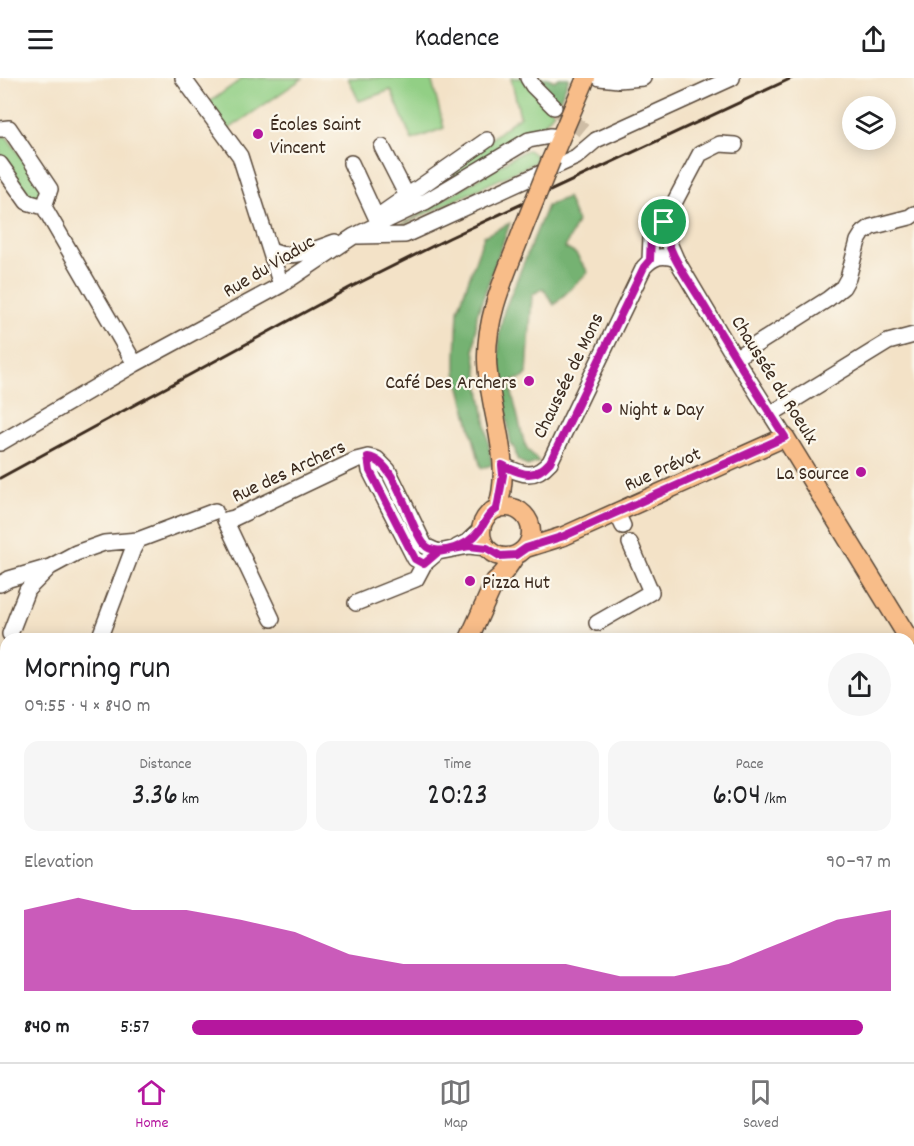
<!DOCTYPE html>
<html lang="en">
<head>
<meta charset="utf-8">
<style>
  :root { --surface:#fff; --page:#f6f6f6; --text:#202124; --muted:#757577; --line:#e0e0e0; --accent:#b5179e }
  body { margin:0; font-family:Dekko,sans-serif; background:var(--page); color:var(--text); height:100vh; display:flex; flex-direction:column; font-size:22px; white-space:nowrap }
  * { box-sizing:border-box; margin:0 }
  p { font-size:20px; color:var(--muted) }
  .icon { flex:none; width:33px; height:33px; fill:none; stroke:currentColor; stroke-width:2; stroke-linecap:round; stroke-linejoin:round }
  .map { position:relative; flex:1; overflow:hidden }
  .sheet { position:absolute; left:0px; top:555px; width:915px; height:429px; display:flex; flex-direction:column; background:var(--surface); border-radius:18px 18px 0 0; box-shadow:0 3px 15px #0003 }
  .sheet>* { flex:none }
  .fabs { position:absolute; left:842px; top:18px; display:grid; gap:12px }
  .fabs a { display:grid; place-items:center; width:54px; height:54px; border-radius:50%; background:var(--surface); box-shadow:0 3px 15px #0003; font-size:30px }
  .pin { position:absolute; display:grid; place-items:center; width:51px; height:51px; color:#fff; margin:-26px; border:3px solid #fff; border-radius:50%; box-shadow:0 2px 6px #0007 }
  .round { display:grid; place-items:center; flex:none; width:63px; height:63px; border-radius:32px; background:var(--page) }
  .summary { display:flex; align-items:center; justify-content:space-between; height:102px; padding:0 24px }
  h1 { font-size:33px; font-weight:600; line-height:45px }
  .stats { display:grid; grid-template-columns:repeat(3,1fr); gap:9px; height:102px; padding:6px 24px }
  .stats div { display:grid; align-content:center; border-radius:15px; background:var(--page); text-align:center }
  .stats b { font-size:30px; font-weight:600 }
  .stats small { font-size:16px; font-weight:400 }
  .stats p { font-size:16px }
  .chart { height:168px; padding:12px 24px }
  .chart p { display:flex; justify-content:space-between }
  .chart svg { width:100%; height:108px; margin-top:6px; fill:var(--accent); opacity:.7 }
  ul { padding:0 24px; list-style:none; font-size:20px }
  li { display:grid; grid-template-columns:96px 72px 1fr; align-items:center; height:45px }
  li i { height:15px; border-radius:8px; background:var(--accent) }
  header { display:flex; justify-content:space-between; align-items:center; height:78px; padding:0 24px; background:var(--surface); font-size:27px; font-weight:600 }
  .dock { display:flex; justify-content:space-around; align-items:center; height:84px; border-top:2px solid var(--line); background:var(--surface); font-size:16px; color:var(--muted) }
  .dock a { display:grid; justify-items:center; gap:3px }
  .dock .selected { color:var(--accent) }
  .map>svg:first-child { display:block }
  .green { fill:#92cf85; stroke:#667c52; stroke-width:1.5 }
  .forest { fill:#75b272; stroke:#586e48; stroke-width:1.5 }
  .lines { fill:none; stroke-linecap:round; stroke-linejoin:round }
  .minor-tunnel { stroke:#cebda5; stroke-width:15; stroke-dasharray:15 8; stroke-linecap:butt }
  .minor-casing { stroke:#574637; stroke-width:18 }
  .major-casing { stroke:#574637; stroke-width:21 }
  .minor { stroke:#fff; stroke-width:15 }
  .major { stroke:#f8bd89; stroke-width:18 }
  .rail { stroke:#3b2a1e; stroke-width:3 }
  .major-bridge-casing { stroke:#574637; stroke-width:21; stroke-linecap:butt }
  .major-bridge { stroke:#f8bd89; stroke-width:18 }
  .route-casing { stroke:#fff; stroke-width:12 }
  .route { stroke:#b5179e; stroke-width:8 }
  .poi-dot { fill:#b5179e; stroke:#fbf7ec; stroke-width:2 }
  .labels { text-anchor:middle; stroke-width:4.5; stroke-linejoin:round; paint-order:stroke }
  .poi-label { font-size:20px; fill:#3b2a1e; stroke:#fbf7ec; text-anchor:start }
  .street-label { font-size:20px; fill:#3b2a1e; stroke:#fbf7ec }
</style>
</head>
<body>
<header><svg class="icon" aria-label="menu" viewBox="0 0 24 24"><path d="M4 6h16M4 12h16M4 18h16"/></svg>Kadence<svg class="icon" aria-label="share" viewBox="0 0 24 24"><path d="M12 15V3M7 8l5-5 5 5M5 13v7h14v-7"/></svg></header>
<div class="map">
<svg width="914" height="984" viewBox="0 0 914 984">
  <rect width="100%" height="100%" fill="#fbf7ec"/>
  <filter id="ink" filterUnits="userSpaceOnUse"><feTurbulence type="fractalNoise" baseFrequency=".0167" numOctaves="2"/><feDisplacementMap in="SourceGraphic" scale="12" xChannelSelector="R" yChannelSelector="G"/><feConvolveMatrix kernelMatrix="1 2 1 2 8 2 1 2 1" color-interpolation-filters="sRGB"/></filter>
  <filter id="wash" filterUnits="userSpaceOnUse"><feTurbulence type="fractalNoise" baseFrequency=".008" numOctaves="4" result="noise"/><feDisplacementMap in="SourceGraphic" scale="24" xChannelSelector="R" yChannelSelector="G"/><feGaussianBlur stdDeviation="1.35" result="paint"/><feColorMatrix in="noise" values="0 0 0 0 0 0 0 0 0 0 0 0 0 0 0 0 0 1.4 0 .05"/><feComposite in="paint" operator="in"/></filter>
  <g filter="url(#wash)">
    <rect width="100%" height="100%" fill="#f3e2c7"/>
    <path class="green" d="M243 0H303L223 55 204 28Z
      M348 0H431L444 50 412 62 391 12 359 23Z
      M511 0H523L554 34 544 46 403 129 520 38Z
      M6 58 44 109 42 120 30 119 0 76V59Z
      M528 72 536 78 534 85 400 148 520 75Z
      M914 766V969L909 970V772Z
      M111 978H221L235 984H102Z
      M834 978H876L849 984H836Z"/>
    <path class="forest" d="M537 0H548L554 3 559 0H569L559 24 539 5Z
      M567 119 577 144 565 170 576 176 588 194 554 227 543 210 532 217 527 296 523 300 509 303 524 364 528 372 539 384 527 388 517 381 514 368H511L499 284V257L504 233 547 128Z
      M510 145 477 237 474 272 492 387 481 390 456 294V279L458 232 484 158Z
      M914 795V867L909 858V797Z"/>
  </g>
  <g filter="url(#ink)">
    <g class="lines">
      <path class="minor-tunnel" d="M554 29 584 53"/>
      <g class="minor-casing">
        <path id="minor" d="M183 0 240 78 281 207
          M528 0 533 8 554 29
          M600 0 618 2 643 0
          M0 51 9 50 50 111 44 129
          M382 69 407 118
          M351 85 376 139
          M0 86 27 124 44 129 135 286
          M377 139 487 62
          M664 144 666 158 676 181
          M358 158 405 157 576 79 596 62 732 0
          M271 173C293 183 314 171 335 164
          M650 182 651 159 664 144 700 76 720 66 735 67
          M735 280 828 221 843 209 848 200 858 163 863 155 871 149 910 139 914 136
          M771 336 888 264 914 257
          M0 365 135 286 281 207 354 158 425 124 529 62 550 58 561 59
          M368 379 370 393 415 481 424 486 438 474
          M502 387C522 396 533 403 550 384L644 189C654 178 663 176 676 181L735 280 785 359
          M617 435 623 448
          M457 469 467 464 482 450
          M0 506 9 501 50 489
          M356 525 416 501 424 486
          M272 541 225 442 234 440 356 382 368 379 377 381 388 392 425 468 438 474 469 468 487 470
          M597 545 651 514 630 465
          M10 556 27 512 50 489 76 475 104 465 138 462
          M99 561 133 471 138 462 215 433
          M909 621 914 618
          M0 746 6 742
          M300 978 303 984
          M102 984 111 978
          M403 984 407 978"/>
      </g>
      <g class="major-casing">
        <path id="major" d="M551 82 586 0
          M481 454a25 25 0 1 1 50 0a25 25 0 1 1-50 0Z
          M497 431C514 383 488 331 487 282 486 235 507 194 523 151
          M526 470 564 458 785 359 909 561
          M469 561 495 503C505 496 509 486 516 477
          M270 984 273 978"/>
      </g>
      <use href="#minor" class="minor"/>
      <use href="#major" class="major"/>
      <path class="rail" d="M0 400 351 209 449 160 792 0"/>
      <g class="major-bridge-casing">
        <path id="major-bridge" d="M523 151 551 82"/>
      </g>
      <use href="#major-bridge" class="major-bridge"/>
    </g>
  </g>
  <g class="lines" filter="url(#ink)">
    <g class="route-casing">
      <path id="route" d="M664 144 651 159 650 182 644 189 550 384C533 403 522 396 502 387L503 397 497 431C487 437 486 443 480 452 474 460 464 467 454 470 445 473 431 475 424 466 407 445 398 384 368 379L370 393 415 481 424 486 438 474 469 468 487 470 500 478 516 477 526 470 564 458 785 359C757 315 730 271 703 226 689 202 665 173 664 144"/>
    </g>
    <use href="#route" class="route"/>
  </g>
  <g class="poi-dot">
    <circle cx="258" cy="56" r="6"/>
    <circle cx="529" cy="303" r="6"/>
    <circle cx="607" cy="330" r="6"/>
    <circle cx="861" cy="394" r="6"/>
    <circle cx="470" cy="503" r="6"/>
  </g>
  <g class="labels">
    <g class="poi-label">
      <text x="270" y="52">Écoles Saint<tspan x="270" dy="23">Vincent</tspan></text>
      <text x="517" y="310" text-anchor="end">Café Des Archers</text>
      <text x="619" y="337">Night &amp; Day</text>
      <text x="849" y="401" text-anchor="end">La Source</text>
      <text x="482" y="510">Pizza Hut</text>
    </g>
    <g class="street-label">
      <text transform="translate(268 187) rotate(-31)" y="7">Rue du Viaduc</text>
      <text transform="translate(567 297) rotate(-64)" y="7">Chaussée de Mons</text>
      <text transform="translate(776 301) rotate(58)" y="7">Chaussée du Roeulx</text>
      <text transform="translate(662 390) rotate(-24)" y="7">Rue Prévot</text>
      <text transform="translate(288 392) rotate(-25)" y="7">Rue des Archers</text>
    </g>
  </g>
</svg>
<div class="fabs">
<a><svg class="icon" aria-label="layers" viewBox="0 0 24 24"><path d="M12 4l9 5-9 5-9-5zM3 14l9 5 9-5"/></svg></a>
</div>
<div class="pin" style="left:664px;top:144px;background:#1e9e55"><svg class="icon" aria-label="arrive" viewBox="0 0 24 24"><path d="M6 21V4h12l-3 4 3 4H6"/></svg></div>
<section class="sheet">
<div class="summary"><div><h1>Morning run</h1><p>09:55 · 4 × 840 m</p></div><a class="round"><svg class="icon" aria-label="share" viewBox="0 0 24 24"><path d="M12 15V3M7 8l5-5 5 5M5 13v7h14v-7"/></svg></a></div>
<div class="stats">
<div><p>Distance</p><b>3.36<small> km</small></b></div>
<div><p>Time</p><b>20:23</b></div>
<div><p>Pace</p><b>6:04<small> /km</small></b></div>
</div>
<div class="chart"><p><span>Elevation</span>90–97 m</p>
<svg viewBox="0 0 160 44" preserveAspectRatio="none"><path d="M0 44V11L10 6L20 11L30 11L40 15L50 20L60 29L70 33L80 33L90 33L100 33L110 38L120 38L130 33L140 24L150 15L160 11V44z"/></svg>
</div>
<ul>
<li><b>840 m</b>5:57<i style="width:96%"></i></li>
</ul>
</section>
</div>
<nav class="dock">
<a class="selected"><svg class="icon" aria-label="home" viewBox="0 0 24 24"><path d="M3 11l9-7 9 7M6 9v11h12V9"/></svg>Home</a>
<a><svg class="icon" aria-label="map" viewBox="0 0 24 24"><path d="M3 6l6-2 6 2 6-2v14l-6 2-6-2-6 2zM9 4v14M15 6v14"/></svg>Map</a>
<a><svg class="icon" aria-label="saved" viewBox="0 0 24 24"><path d="M7 4h10v16l-5-4-5 4z"/></svg>Saved</a>
</nav>
</body>
</html>
